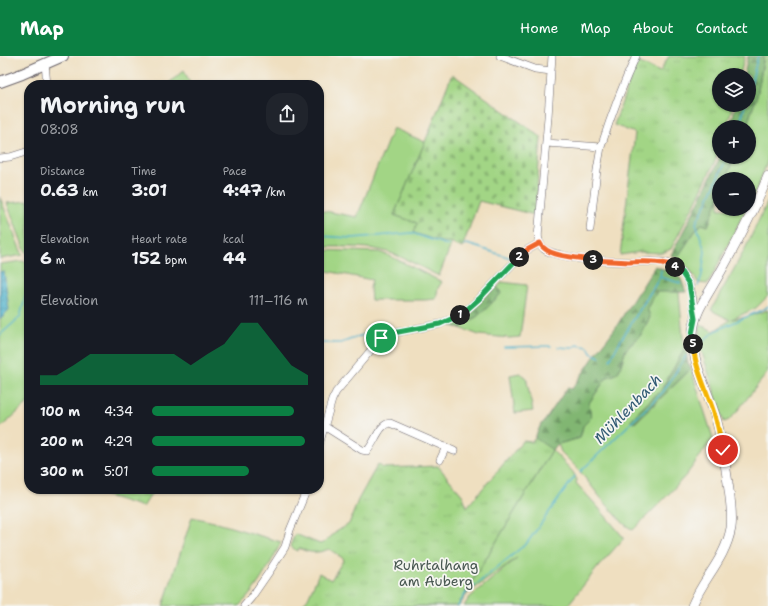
<!DOCTYPE html>
<html lang="en">
<head>
<meta charset="utf-8">
<style>
  :root { --surface:#171b24; --page:#20242c; --text:#f1f3f6; --muted:#9ea1a6; --accent:#0b8043 }
  body { margin:0; font-family:"Shantell Sans",sans-serif; background:var(--page); color:var(--text); height:100vh; display:flex; flex-direction:column; font-size:15px; white-space:nowrap }
  * { box-sizing:border-box; margin:0 }
  p { font-size:13px; color:var(--muted) }
  .icon { flex:none; width:22px; height:22px; fill:none; stroke:currentColor; stroke-width:2; stroke-linecap:round; stroke-linejoin:round }
  .map { position:relative; flex:1; overflow:hidden }
  .drawer { position:absolute; left:24px; top:24px; width:300px; height:414px; display:flex; flex-direction:column; background:var(--surface); border-radius:16px; box-shadow:0 1px 3px #0004 }
  .drawer>* { flex:none }
  .buttons { position:absolute; left:712px; top:12px; display:grid; gap:8px }
  .buttons a { display:grid; place-items:center; width:44px; height:44px; border-radius:50%; background:var(--surface); box-shadow:0 1px 3px #0004; font-size:20px }
  .pin { position:absolute; display:grid; place-items:center; width:34px; height:34px; color:#fff; margin:-17px; border:2px solid #fff; border-radius:50%; box-shadow:0 1px 4px #0007 }
  .km { position:absolute; width:20px; height:20px; margin:-10px; border-radius:50%; background:#222; color:#fff; font-size:11px; line-height:20px; text-align:center }
  .round { display:grid; place-items:center; flex:none; width:42px; height:42px; border-radius:16px; background:var(--page) }
  .summary { display:flex; align-items:center; justify-content:space-between; height:68px; padding:0 16px }
  h1 { font-size:22px; font-weight:700; line-height:30px }
  .metrics { display:grid; grid-template-columns:repeat(3,1fr); gap:6px; height:68px; padding:4px 16px }
  .metrics div { display:grid; align-content:center }
  .metrics b { font-size:17px; font-weight:700 }
  .metrics small { font-size:11px; font-weight:400 }
  .metrics p { font-size:11px }
  .chart { height:112px; padding:8px 16px }
  .chart p { display:flex; justify-content:space-between }
  .chart svg { width:100%; height:72px; margin-top:4px; fill:var(--accent); opacity:.7 }
  ul { padding:0 16px; list-style:none; font-size:13px }
  li { display:grid; grid-template-columns:64px 48px 1fr; align-items:center; height:30px }
  li i { height:10px; border-radius:5px; background:var(--accent) }
  header { display:flex; align-items:center; gap:24px; box-sizing:border-box; height:56px; padding:0 20px; background:var(--accent); color:#fff }
  header strong { font-size:19px }
  nav { display:flex; gap:22px; margin-inline-start:auto; font-size:14px }
  .map>svg:first-child { display:block }
  .grass { fill:#a2d585; stroke:#627c60 }
  .forest { fill:url(#forest-firs); stroke:#526c56 }
  .wetland { fill:url(#wetland-marsh); stroke:#627c60 }
  .cemetery { fill:url(#cemetery-stones); stroke:#627c60 }
  .park { fill:url(#park-tufts); stroke:#627c60 }
  .water { fill:url(#water-waves); stroke:#366982 }
  .lines { fill:none; stroke-linecap:round; stroke-linejoin:round }
  .stream { stroke:#4bb0ca; stroke-width:1.5 }
  .street-casing { stroke:#6a646a; stroke-width:8 }
  .secondary-casing { stroke:#6a646a; stroke-width:10 }
  .primary-casing { stroke:#6a646a; stroke-width:12 }
  .street { stroke:#fff; stroke-width:7 }
  .secondary { stroke:#fff; stroke-width:9 }
  .primary { stroke:#fff; stroke-width:10 }
  .split-1-casing { stroke:#fff; stroke-width:8 }
  .split-2-casing { stroke:#fff; stroke-width:8 }
  .split-3-casing { stroke:#fff; stroke-width:8 }
  .split-4-casing { stroke:#fff; stroke-width:8 }
  .split-5-casing { stroke:#fff; stroke-width:8 }
  .split-6-casing { stroke:#fff; stroke-width:8 }
  .split-7-casing { stroke:#fff; stroke-width:8 }
  .split-1 { stroke:#22a559; stroke-width:5 }
  .split-2 { stroke:#22a559; stroke-width:5 }
  .split-3 { stroke:#f0652b; stroke-width:5 }
  .split-4 { stroke:#f0652b; stroke-width:5 }
  .split-5 { stroke:#22a559; stroke-width:5 }
  .split-6 { stroke:#f5b400; stroke-width:5 }
  .split-7 { stroke:#f5b400; stroke-width:5 }
  .labels { text-anchor:middle; stroke-width:3.5; stroke-linejoin:round; paint-order:stroke }
  .park-label { font-size:14px; fill:#485851; stroke:#f6f6f2 }
  .water-label { font-size:15px; font-style:italic; fill:#325b74; stroke:#f6f6f2 }
</style>
</head>
<body>
<header>
<strong>Map</strong>
<nav><a>Home</a><a>Map</a><a>About</a><a>Contact</a></nav>
</header>
<div class="map">
<svg width="768" height="550" viewBox="0 0 768 550">
  <defs>
    <pattern id="forest-firs" width="22" height="20" patternUnits="userSpaceOnUse"><rect width="22" height="20" fill="#81b672"/><path d="M5 1l3.5 6h-7zM16 11l3.5 6h-7z" fill="#69945f"/></pattern>
    <pattern id="wetland-marsh" width="20" height="14" patternUnits="userSpaceOnUse"><rect width="20" height="14" fill="#a2d585"/><path d="M1 5h8M5 5V1M11 12h8M15 12V8" fill="none" stroke="#8bb774"/></pattern>
    <pattern id="cemetery-stones" width="16" height="16" patternUnits="userSpaceOnUse"><rect width="16" height="16" fill="#a2d585"/><path d="M2 7V4a2 2 0 0 1 4 0v3zM10 15v-3a2 2 0 0 1 4 0v3z" fill="#8bb774"/></pattern>
    <pattern id="park-tufts" width="24" height="20" patternUnits="userSpaceOnUse"><rect width="24" height="20" fill="#a2d585"/><path d="M3 7l-1-3M5 7V3M7 7l1-3M15 17l-1-3M17 17v-4M19 17l1-3" fill="none" stroke="#8bb774"/></pattern>
    <pattern id="water-waves" width="16" height="10" patternUnits="userSpaceOnUse"><rect width="16" height="10" fill="#4bb0ca"/><path d="M0 5q4-4 8 0t8 0" fill="none" stroke="#3e8fa5"/></pattern>
  </defs>
  <rect width="100%" height="100%" fill="#f6f6f2"/>
  <filter id="ink" filterUnits="userSpaceOnUse"><feTurbulence type="fractalNoise" baseFrequency=".025" numOctaves="2"/><feDisplacementMap in="SourceGraphic" scale="8" xChannelSelector="R" yChannelSelector="G"/><feConvolveMatrix kernelMatrix="1 2 1 2 8 2 1 2 1" color-interpolation-filters="sRGB"/></filter>
  <filter id="wash" filterUnits="userSpaceOnUse"><feTurbulence type="fractalNoise" baseFrequency=".012" numOctaves="4" result="noise"/><feDisplacementMap in="SourceGraphic" scale="16" xChannelSelector="R" yChannelSelector="G"/><feGaussianBlur stdDeviation="0.9" result="paint"/><feColorMatrix in="noise" values="0 0 0 0 0 0 0 0 0 0 0 0 0 0 0 0 0 1.4 0 .05"/><feComposite in="paint" operator="in"/></filter>
  <g filter="url(#wash)">
    <rect width="100%" height="100%" fill="#efdfc0"/>
    <path class="grass" d="M764 0H768V103L759 128 749 148V123H726L734 101H749V71H746L757 40Z
      M184 14 191 29H167Z
      M393 72 425 86 394 159 418 167 415 174 454 181 439 220C422 212 399 198 380 194 362 190 338 191 319 191V154L357 161Z
      M0 141 20 193 23 199 0 203Z
      M719 141V153H746L708 228 698 227C692 216 687 210 677 202L698 171 702 168 708 170Z
      M29 145V200L24 192 7 147Z
      M768 145V240L756 252 732 263 746 261 768 254V316L734 359 729 364 724 366 700 290V269L714 275 730 264 711 254 744 195Z
      M319 194 379 196 390 200 442 226 438 232 436 243 425 244H371L370 231 372 224 322 214 319 217Z
      M22 205 28 207 29 208V346L0 372V208Z
      M502 226 527 229 520 281 509 282 479 279 460 272C478 261 488 252 502 236L497 232Z
      M657 235 679 236 684 294 661 334 630 364 635 367 691 313 713 382 687 418 666 441 633 474 624 468 600 441 578 413 561 396 558 388 580 382 583 370 591 362 589 347 607 321 614 319 619 315 626 293 640 280 650 261 647 252Z
      M520 317 526 321 533 355 515 357 510 319Z
      M552 394 573 416 577 424 576 427 597 450 624 482 598 511 567 550H464L469 542 517 502 467 538 465 537Z
      M192 461 214 466 281 486C270 509 258 532 239 550H163Z"/>
    <path class="forest" d="M748 0H764L757 40 746 71H730L736 49H749V19H744Z
      M720 101H734L726 123H719V141L708 170 702 168 698 171 677 202 671 199 698 147Z
      M655 210 671 216 681 223 686 236H657L647 252 650 261 640 280 626 293 619 315 614 319 607 321 589 347 591 362 583 370 580 382 558 388 552 394 465 537 467 538 459 550H318L465 446 467 451 520 407 535 382 541 368 543 367 546 363 567 332 572 333 596 298 616 271 637 237 640 234Z
      M496 230 502 236C488 252 478 261 460 272L448 269 467 258Z
      M686 293 688 307 691 313 634 367 630 364 661 334 684 294Z"/>
    <path class="wetland" d="M85 433H153L152 437 143 451Z"/>
    <path class="cemetery" d="M452 18 541 81 535 159 479 145 462 192 455 189 452 186H441L414 177 417 167 394 159 425 86Z"/>
    <path class="park" d="M669 0H745L740 19H719V49H733L727 70V71H719V93L715 105 695 147 671 193 662 197 640 196 620 199 635 77 614 69 633 15 638 6 660 16Z
      M535 382 552 394 465 537 467 538 459 550H301L308 542 319 517 331 524 344 503 329 493C319 497 309 498 299 492L297 495 290 490 295 478 320 488 325 486 336 476 349 468 358 444 378 408 383 412 438 410 463 440 467 451 523 385 532 386Z"/>
    <path class="water" d="M4 215 9 254 0 263V216Z"/>
    <g class="lines">
      <path class="stream" d="M749 35 758 0
        M739 71 745 49
        M319 180 352 182 412 177 444 188 449 189
        M464 189 467 188 511 202
        M660 221 661 214
        M698 230 702 219 705 195 696 167 707 146 727 101
        M0 279 20 261 29 228
        M701 286 717 274 766 252 768 250
        M319 287H341L363 279
        M504 291 551 290
        M558 291 572 292 577 289 588 291 591 297 600 301
        M610 304 619 287 660 221 680 227
        M580 416 663 336 686 300
        M458 550 466 537 527 487 575 420"/>
    </g>
  </g>
  <g filter="url(#ink)">
    <g class="lines">
      <g class="street-casing">
        <path id="street" d="M500 0 535 13 551 15
          M552 0 548 61 539 170C538 178 537 187 544 193 548 196 556 198 561 199 583 205 608 205 631 206 642 206 656 204 667 207 672 208 677 212 680 215 693 227 693 246 695 263
          M45 8 47 29
          M546 87 601 91 597 114 590 173
          M601 91C611 60 622 30 636 0
          M0 102 10 101 29 95
          M324 370 362 394 367 395C375 387 379 368 390 367L454 395
          M319 389 332 344 336 336 381 282 388 278 440 268 463 257 479 243 521 199 527 194 540 187
          M440 404 446 391
          M244 550 251 542 269 516 285 491 290 474 307 433"/>
      </g>
      <g class="secondary-casing">
        <path id="secondary" d="M692 550C703 522 725 504 731 472 733 457 730 442 728 427 724 403 722 379 714 356 706 330 691 305 693 277 694 255 710 236 720 217 738 185 755 153 768 120"/>
      </g>
      <g class="primary-casing">
        <path id="primary" d="M0 26 22 18 63 0"/>
      </g>
      <use href="#street" class="street"/>
      <use href="#secondary" class="secondary"/>
      <use href="#primary" class="primary"/>
    </g>
  </g>
  <g class="lines" filter="url(#ink)">
    <g class="split-1-casing">
      <path id="split-1" d="M381 282 388 278 440 268 460 259"/>
    </g>
    <g class="split-2-casing">
      <path id="split-2" d="M460 259 463 257 479 243 519 201"/>
    </g>
    <g class="split-3-casing">
      <path id="split-3" d="M519 201 527 194 540 187C541 189 542 191 544 192 553 201 581 202 593 204"/>
    </g>
    <g class="split-4-casing">
      <path id="split-4" d="M593 204C605 205 617 205 628 206 644 206 661 204 675 211"/>
    </g>
    <g class="split-5-casing">
      <path id="split-5" d="M675 211 681 216 689 228 695 263 692 278 693 288"/>
    </g>
    <g class="split-6-casing">
      <path id="split-6" d="M693 288C695 315 710 340 717 367"/>
    </g>
    <g class="split-7-casing">
      <path id="split-7" d="M717 367 723 394"/>
    </g>
    <use href="#split-1" class="split-1"/>
    <use href="#split-2" class="split-2"/>
    <use href="#split-3" class="split-3"/>
    <use href="#split-4" class="split-4"/>
    <use href="#split-5" class="split-5"/>
    <use href="#split-6" class="split-6"/>
    <use href="#split-7" class="split-7"/>
  </g>
  <g class="labels">
    <g class="park-label">
      <text x="436" y="514">Ruhrtalhang<tspan x="436" dy="16">am Auberg</tspan></text>
    </g>
    <g class="water-label">
      <text transform="translate(628 353) rotate(-46)" y="5">Mühlenbach</text>
    </g>
  </g>
</svg>
<div class="buttons">
<a><svg class="icon" aria-label="layers" viewBox="0 0 24 24"><path d="M12 4l9 5-9 5-9-5zM3 14l9 5 9-5"/></svg></a>
<a>+</a>
<a>−</a>
</div>
<div class="pin" style="left:381px;top:282px;background:#1e9e55"><svg class="icon" aria-label="arrive" viewBox="0 0 24 24"><path d="M6 21V4h12l-3 4 3 4H6"/></svg></div>
<div class="pin" style="left:723px;top:394px;background:#d93025"><svg class="icon" aria-label="check" viewBox="0 0 24 24"><path d="M5 12l5 5 9-10"/></svg></div>
<b class="km" style="left:460px;top:259px">1</b>
<b class="km" style="left:519px;top:201px">2</b>
<b class="km" style="left:593px;top:204px">3</b>
<b class="km" style="left:675px;top:211px">4</b>
<b class="km" style="left:693px;top:288px">5</b>
<section class="drawer">
<div class="summary"><div><h1>Morning run</h1><p>08:08</p></div><a class="round"><svg class="icon" aria-label="share" viewBox="0 0 24 24"><path d="M12 15V3M7 8l5-5 5 5M5 13v7h14v-7"/></svg></a></div>
<div class="metrics">
<div><p>Distance</p><b>0.63<small> km</small></b></div>
<div><p>Time</p><b>3:01</b></div>
<div><p>Pace</p><b>4:47<small> /km</small></b></div>
</div>
<div class="metrics">
<div><p>Elevation</p><b>6<small> m</small></b></div>
<div><p>Heart rate</p><b>152<small> bpm</small></b></div>
<div><p>kcal</p><b>44</b></div>
</div>
<div class="chart"><p><span>Elevation</span>111–116 m</p>
<svg viewBox="0 0 160 44" preserveAspectRatio="none"><path d="M0 44V38L10 38L20 32L30 25L40 25L50 25L60 25L70 25L80 25L90 32L100 25L110 19L120 6L130 6L140 19L150 32L160 38V44z"/></svg>
</div>
<ul>
<li><b>100 m</b>4:34<i style="width:91%"></i></li>
<li><b>200 m</b>4:29<i style="width:98%"></i></li>
<li><b>300 m</b>5:01<i style="width:62%"></i></li>
</ul>
</section>
</div>
</body>
</html>
